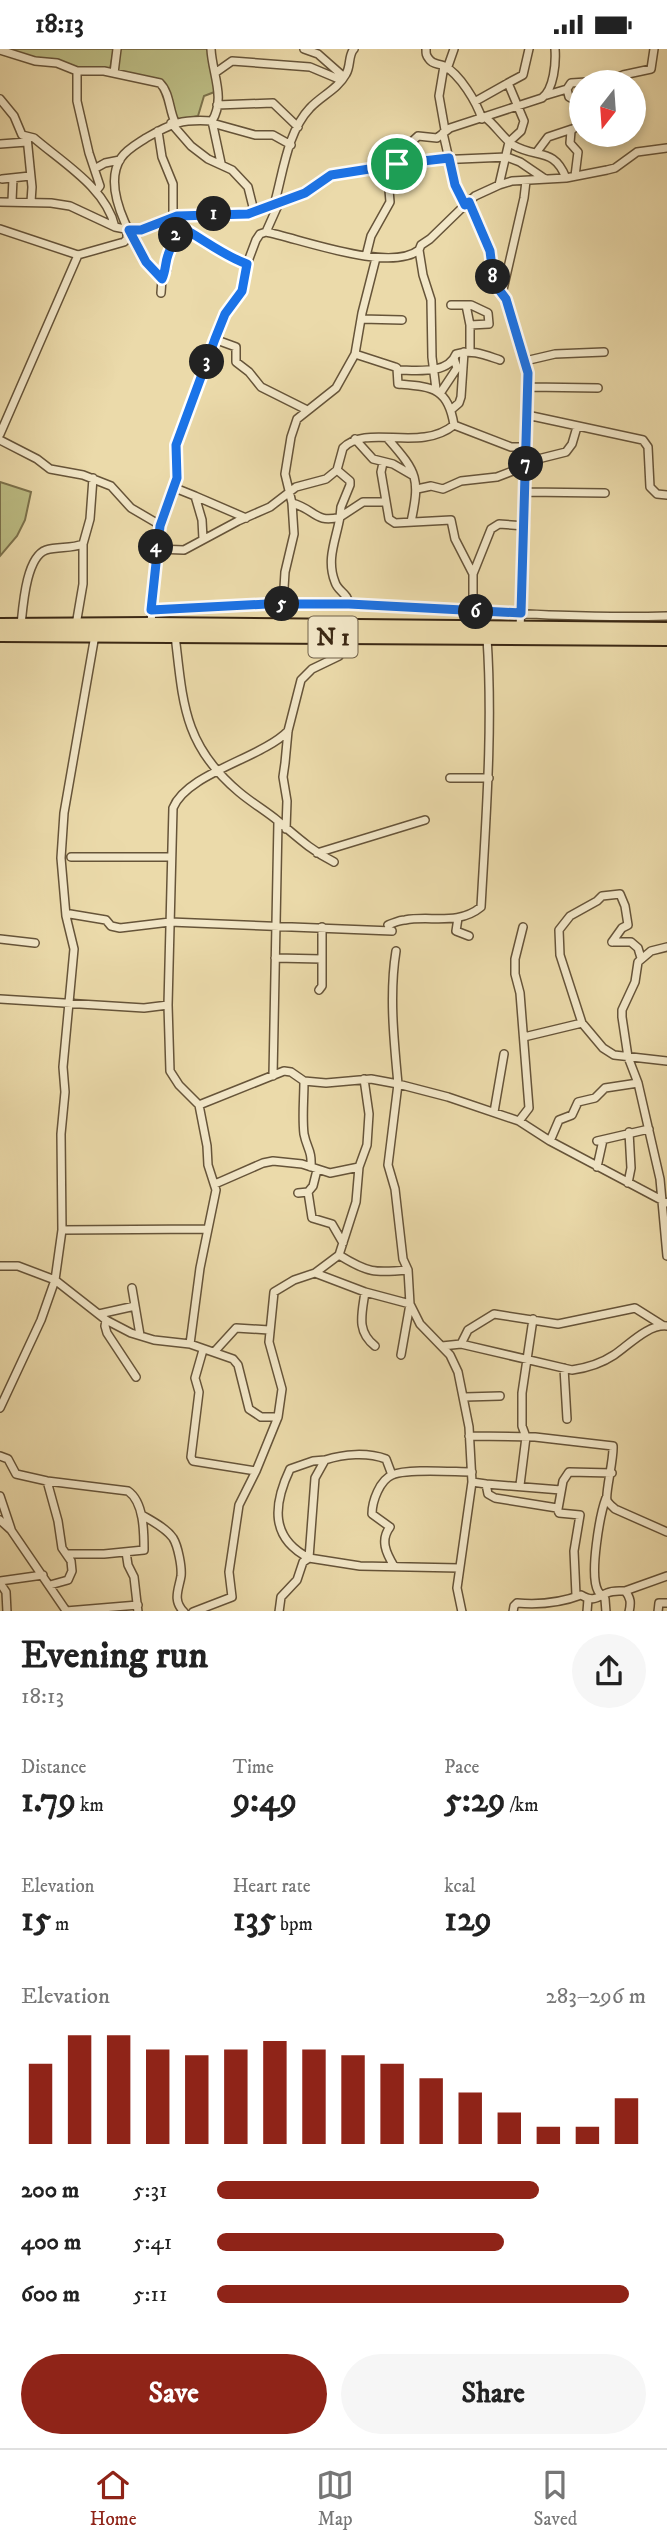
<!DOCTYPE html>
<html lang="en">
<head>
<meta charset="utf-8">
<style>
  :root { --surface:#fff; --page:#f6f6f6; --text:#222; --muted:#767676; --line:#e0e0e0; --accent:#8f2418 }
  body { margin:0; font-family:"IM FELL DW Pica",serif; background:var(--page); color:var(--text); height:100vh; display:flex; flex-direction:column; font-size:26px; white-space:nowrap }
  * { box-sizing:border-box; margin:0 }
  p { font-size:23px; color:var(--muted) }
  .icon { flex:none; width:38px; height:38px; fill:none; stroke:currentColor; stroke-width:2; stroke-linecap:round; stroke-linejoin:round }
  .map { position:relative; height:1562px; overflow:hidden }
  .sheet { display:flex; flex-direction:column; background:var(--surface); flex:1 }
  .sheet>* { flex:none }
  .needle { width:46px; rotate:197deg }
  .buttons { position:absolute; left:569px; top:21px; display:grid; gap:14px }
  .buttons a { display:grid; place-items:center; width:77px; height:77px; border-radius:50%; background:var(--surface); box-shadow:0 4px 10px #0003; font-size:35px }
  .pin { position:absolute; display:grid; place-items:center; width:60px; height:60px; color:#fff; margin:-30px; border:4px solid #fff; border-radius:50%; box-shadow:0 2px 7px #0007 }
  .km { position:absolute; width:35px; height:35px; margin:-18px; border-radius:50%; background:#222; color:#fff; font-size:19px; line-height:35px; text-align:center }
  .round { display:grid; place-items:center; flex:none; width:74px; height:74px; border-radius:37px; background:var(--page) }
  .summary { display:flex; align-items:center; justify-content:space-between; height:119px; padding:0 21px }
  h1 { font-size:38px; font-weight:800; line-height:52px }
  .metrics { display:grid; grid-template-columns:repeat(3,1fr); gap:10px; height:119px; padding:7px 21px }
  .metrics div { display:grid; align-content:center }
  .metrics b { font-size:35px; font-weight:800 }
  .metrics small { font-size:19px; font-weight:400 }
  .metrics p { font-size:19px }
  .chart { height:196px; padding:14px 21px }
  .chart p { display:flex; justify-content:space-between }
  .chart svg { width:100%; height:126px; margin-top:7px; stroke:var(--accent); stroke-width:6 }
  .primary-button { display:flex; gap:14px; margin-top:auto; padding:14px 21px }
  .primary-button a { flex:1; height:80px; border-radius:42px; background:var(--accent); color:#fff; font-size:28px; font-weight:800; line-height:80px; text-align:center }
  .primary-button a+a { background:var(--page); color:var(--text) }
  ul { padding:0 21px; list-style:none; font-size:23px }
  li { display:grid; grid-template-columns:112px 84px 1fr; align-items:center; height:52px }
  li i { height:18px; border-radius:9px; background:var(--accent) }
  .status { display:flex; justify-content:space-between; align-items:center; height:49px; padding:0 35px; background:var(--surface); direction:ltr }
  .status svg { height:19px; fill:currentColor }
  .menu { display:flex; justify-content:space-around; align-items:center; height:98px; border-top:2px solid var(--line); background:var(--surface); font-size:19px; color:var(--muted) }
  .menu a { display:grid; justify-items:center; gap:4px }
  .menu .selected { color:var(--accent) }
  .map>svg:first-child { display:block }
  .green { fill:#bdbe85; stroke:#7c724c; stroke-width:2 }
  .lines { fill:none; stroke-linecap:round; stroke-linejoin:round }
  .street-casing { stroke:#665439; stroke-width:10 }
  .highway-casing { stroke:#3a2713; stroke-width:16 }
  .street { stroke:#f2e7c8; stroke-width:7 }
  .highway { stroke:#ebdaaa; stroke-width:12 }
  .route-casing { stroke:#fff; stroke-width:14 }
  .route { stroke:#1a73e8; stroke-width:9 }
  .labels { text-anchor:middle; stroke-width:5; stroke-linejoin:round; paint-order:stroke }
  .shield { fill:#f2e7c8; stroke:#716149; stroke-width:2 }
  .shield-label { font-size:24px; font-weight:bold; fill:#3a2713 }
</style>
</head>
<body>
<div class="status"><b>18:13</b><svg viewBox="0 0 49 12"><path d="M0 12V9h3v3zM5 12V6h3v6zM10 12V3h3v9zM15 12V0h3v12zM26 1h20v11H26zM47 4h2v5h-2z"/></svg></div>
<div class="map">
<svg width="667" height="1563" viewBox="0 0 667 1563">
  <rect width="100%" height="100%" fill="#ebdaaa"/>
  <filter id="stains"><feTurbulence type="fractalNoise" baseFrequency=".00286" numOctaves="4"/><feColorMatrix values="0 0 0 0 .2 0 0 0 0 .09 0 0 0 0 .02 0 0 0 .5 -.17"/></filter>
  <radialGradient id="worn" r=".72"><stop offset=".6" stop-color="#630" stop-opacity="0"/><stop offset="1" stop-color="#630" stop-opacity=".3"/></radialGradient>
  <path class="green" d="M3 0H114L110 20 75 19 54 10 44 11Z
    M120 0H208L217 42 204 47 198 67 176 72 165 36 116 22Z
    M0 433 31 443 25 471 17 487 0 507Z"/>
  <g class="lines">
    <g class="street-casing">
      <path id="street" d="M304 0 318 5 344 28
        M426 0C426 5 426 6 429 10 433 16 438 14 444 17 460 25 477 54 482 70
        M0 1 35 12 57 14 77 22H104L160 34C170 44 169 61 175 73
        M444 17 439 47 445 81
        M447 20 454 0
        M77 22V52L89 104 100 137 96 142
        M114 24 117 0
        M215 24 232 12 310 18 341 31
        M606 33 623 26 651 20 654 0
        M567 40 569 48 578 53
        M547 46 567 40 571 34 587 33
        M581 48 578 51 581 63
        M0 50 14 67 22 86 34 89C63 114 106 139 115 178
        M476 52 508 34
        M217 56 273 54 298 78
        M486 69C495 76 505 91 513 96 537 110 554 98 566 129
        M212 72 221 114
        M171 74 191 97 208 110 232 121 248 138 254 162
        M212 74 255 86H273L291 96
        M158 82 162 108 173 135V168
        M443 84 455 136 465 156
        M27 88 32 138 31 153
        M0 95 27 93
        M536 104 548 88 572 80
        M389 113 507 108 520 113 545 130
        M96 119 105 114 120 111
        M575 127 578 103 570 94 571 82 581 73
        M2 130 30 127
        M499 136 509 93 521 82 524 72 508 34 523 26 529 0
        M12 152 13 129
        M0 153 51 154 70 157 115 178 135 182 177 167 242 166 305 144 331 126 387 116 418 87 437 89 450 79 542 49C554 40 556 14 555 0
        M469 153 490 202 494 234 506 250 528 324 525 477 520 578
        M274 156C283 125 287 83 310 59 321 47 338 40 346 25 351 17 348 6 354 0
        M177 167 179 178C202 189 222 206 247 215
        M0 180 78 206
        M266 183C301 190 390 224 419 201L421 196 430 190 465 156 475 147 499 136 512 132 566 129 607 121 615 119 637 103 667 99
        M419 201 423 226 431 251 432 308 436 340
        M366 207 371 187 390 153 387 116
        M162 230 167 220 168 206 179 178
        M161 244 162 230C139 206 99 142 121 109 127 100 137 95 146 89 172 74 182 70 212 72 226 49 212 24 211 0
        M502 245 524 149 526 132
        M451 256H471L488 264 489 275 470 276
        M466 256 470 276V303
        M361 270 402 271
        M214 290 236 298V313L249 323 261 338 307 361
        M355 305 395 318 397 319 398 335C432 338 448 338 454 376
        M525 312 555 305 604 303
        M397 321C416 321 448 326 456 305 472 300 485 306 500 311
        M529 338 598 339
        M441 343 457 319 454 309
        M452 360 459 354 461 348 464 303
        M527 366 643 391 648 398 650 438 657 445 667 446
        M0 385 78 206 124 193 127 190V183
        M355 390 373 410 393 415 412 426
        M388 390C418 424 420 430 411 473
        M0 391 37 410 50 420 83 426 111 437 131 459 160 476
        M526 413 566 403 572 395 577 378
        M383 414 381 423 389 470 395 474 451 471 455 490 473 525
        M175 439 195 447
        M417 440 431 437 443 440 461 432 497 428 526 417
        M526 443 605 444
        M292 454C315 460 315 475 340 468L341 458 350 436V432L337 421
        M203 490 202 471 195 447 246 469
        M156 500 184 501 238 472 270 458 296 438 326 430 337 421 343 399C367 374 420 404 454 376L511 398H526
        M283 555 285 523 294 485 292 454 285 425 291 388 297 370 336 339 355 305 362 264 376 209
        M349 555C348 544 338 543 335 533 326 510 336 491 340 468L363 453H385
        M151 561C218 557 286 553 353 556 458 560 562 570 667 567
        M473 563V525L491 480 499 475 525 477
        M151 575 156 500 160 476 176 435V396L214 290 225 265 241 242 247 215 256 191 260 185 266 183 279 154
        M21 576C23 557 26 508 46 501 58 497 71 500 83 495L90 470 93 429
        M76 576 83 535V495
        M175 586C183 653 183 696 239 743 252 754 266 762 278 772 297 788 312 802 334 813
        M450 729H489
        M286 780 287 752 283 728 285 714 288 682 301 631 312 620 339 607 342 595 340 588
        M317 804 425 771
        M71 808H171
        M66 867 61 809 64 764 95 586
        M458 869 456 882 469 887
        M388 876C394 874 399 871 405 871 430 866 458 877 481 858 486 768 493 678 487 589
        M322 878V910
        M0 890 35 894
        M612 893 622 879 628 876 625 857 620 845 602 847 597 852 570 867 559 881 560 906 582 974 603 999 614 1006 667 1012
        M612 893H631L638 899 641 909
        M667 898 651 902 638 913 635 933 622 961V968L628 1008 638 1034 660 1130 667 1207
        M396 902C389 945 394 992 398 1035L448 1048 519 1072 550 1092 667 1154
        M275 909 322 910V937L319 941
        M0 950 144 959 168 956
        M524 988 582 974
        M273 1027 278 773
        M304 1032C304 1050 302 1068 304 1085 307 1100 312 1101 311 1118
        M199 1056 284 1022 291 1023 304 1032 326 1034 371 1030 398 1035 388 1116 395 1140 403 1210 408 1221 410 1255 420 1275 450 1306 458 1323 469 1378 472 1433 457 1539 462 1563
        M494 1063 504 1005
        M519 1072 529 1059 520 944 515 925V910L523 878
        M550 1092 559 1071 572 1066 578 1053 595 1049 605 1039 638 1034
        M597 1092 649 1080
        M597 1118 603 1091
        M628 1134 631 1119 629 1083
        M215 1135 263 1114 273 1112 302 1115 330 1124 359 1118
        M308 1143 312 1169 332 1175 343 1194
        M298 1144 308 1143 313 1137 317 1121
        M62 1181 207 1180
        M339 1206C368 1224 374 1224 408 1221
        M0 1217H18L55 1231 106 1271 131 1284 154 1291 190 1295 233 1310 238 1316 249 1360 261 1368H278
        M315 1224 365 1243 410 1255 401 1306
        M132 1239 140 1286
        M365 1243C362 1265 356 1282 375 1297
        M99 1265 135 1257
        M106 1271 105 1277 107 1284 136 1328
        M190 1295 200 1219 216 1141 208 1116 207 1097 199 1056 179 1036 170 1022 168 956 173 759C187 724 262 709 288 682
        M461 1295 468 1281 494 1265 558 1275 635 1259 662 1276
        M442 1297 461 1295 572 1321C586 1319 602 1314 614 1306 629 1296 648 1275 667 1277
        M203 1301 195 1329 199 1343 191 1408 193 1412 256 1422
        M215 1302 236 1279 269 1281
        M564 1319 567 1370
        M465 1348 500 1347
        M0 1359 41 1271 55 1231 62 1181 61 1085 65 1043 63 1018 74 900 66 867 70 865 106 871 111 877 120 879 170 873 392 882
        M469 1387 535 1388 613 1397C614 1410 605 1444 607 1451 608 1454 613 1458 615 1460L667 1483
        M0 1407 8 1410 16 1425 47 1432 128 1442C144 1453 144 1483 144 1501L104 1505H67
        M325 1411 313 1412 290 1420C273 1456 270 1489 309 1509L315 1429 325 1411C344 1405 367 1403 386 1410L392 1426
        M47 1432 58 1472 62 1499 71 1512 72 1522 68 1531 50 1536
        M472 1433 486 1435 488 1445 495 1449 557 1459 559 1464 580 1466 574 1502 576 1546
        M486 1435 561 1441
        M520 1436 526 1388 522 1377V1344L533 1270
        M0 1447 11 1480
        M558 1460 563 1432 569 1423 612 1424
        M142 1466C152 1472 166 1479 173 1489 178 1497 182 1518 181 1527 179 1540 172 1551 184 1563
        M0 1471 11 1481 67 1563
        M126 1503 128 1516 134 1528 138 1563
        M394 1517C386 1504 380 1491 390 1478L372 1465C372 1452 380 1431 392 1426 407 1419 454 1423 472 1423
        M0 1532 43 1526
        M0 1534 6 1543 7 1563
        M625 1542 667 1527
        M66 1562 138 1556
        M193 1563 232 1548 229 1523 239 1456 256 1422 278 1368 282 1340 269 1293 274 1243 294 1231 315 1224 339 1206 356 1153 359 1118 367 1096 369 1065 364 1030
        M279 1563 281 1548 297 1531 303 1513 309 1509 360 1517 459 1519
        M513 1563 514 1557 517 1554C540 1556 560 1554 581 1546 593 1553 596 1549 607 1544 613 1541 619 1542 625 1542 631 1549 631 1554 629 1563
        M587 1563 588 1550
        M606 1563 605 1550C603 1547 600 1545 598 1542 589 1526 600 1465 606 1449
        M658 1563 659 1554H667"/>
    </g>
    <g class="highway-casing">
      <path id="highway" d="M0 576 151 575 667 580
        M0 586 667 590"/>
    </g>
    <use href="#street" class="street"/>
    <use href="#highway" class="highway"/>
  </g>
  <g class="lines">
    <g class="route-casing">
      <path id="route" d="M449 109 455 136 465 156 469 153 490 202 494 234 506 250 528 324 521 564 349 555H267L151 561 160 477 177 429 176 396 215 290 225 265 242 242 247 215C222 206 202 189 179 177 176 188 171 197 168 206 165 214 166 221 162 230L146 213 129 181H141L177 167 248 165 305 144 331 126 382 118 389 113 397 115Z"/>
    </g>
    <use href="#route" class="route"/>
  </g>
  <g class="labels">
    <rect class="shield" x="308.5" y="567.5" width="49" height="41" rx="5"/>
    <g class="shield-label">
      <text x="333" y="596">N 1</text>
    </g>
  </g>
  <rect width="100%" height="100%" filter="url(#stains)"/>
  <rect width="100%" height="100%" fill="url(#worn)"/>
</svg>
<div class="buttons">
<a><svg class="needle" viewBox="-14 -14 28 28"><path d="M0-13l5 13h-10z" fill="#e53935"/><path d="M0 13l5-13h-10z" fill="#767676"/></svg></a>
</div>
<div class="pin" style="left:397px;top:115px;background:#1e9e55"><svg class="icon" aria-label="arrive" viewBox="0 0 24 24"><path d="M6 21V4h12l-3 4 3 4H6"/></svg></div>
<b class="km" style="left:214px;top:165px">1</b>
<b class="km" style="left:176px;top:186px">2</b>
<b class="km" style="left:207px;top:313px">3</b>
<b class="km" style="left:156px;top:498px">4</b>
<b class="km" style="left:282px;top:555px">5</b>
<b class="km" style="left:476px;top:563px">6</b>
<b class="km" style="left:526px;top:415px">7</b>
<b class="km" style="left:493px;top:228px">8</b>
</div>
<section class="sheet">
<div class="summary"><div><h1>Evening run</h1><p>18:13</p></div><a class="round"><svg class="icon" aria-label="share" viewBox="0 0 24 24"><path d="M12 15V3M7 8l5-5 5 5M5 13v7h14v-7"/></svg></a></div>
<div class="metrics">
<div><p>Distance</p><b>1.79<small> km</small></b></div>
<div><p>Time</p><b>9:49</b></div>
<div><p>Pace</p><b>5:29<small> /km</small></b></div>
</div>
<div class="metrics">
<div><p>Elevation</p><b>15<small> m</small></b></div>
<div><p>Heart rate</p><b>135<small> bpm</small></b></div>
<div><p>kcal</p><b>129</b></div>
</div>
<div class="chart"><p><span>Elevation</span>283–296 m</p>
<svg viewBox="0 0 160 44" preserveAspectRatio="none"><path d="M5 44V16M15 44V6M25 44V6M35 44V11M45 44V13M55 44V11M65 44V8M75 44V11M85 44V13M95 44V16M105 44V21M115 44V26M125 44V33M135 44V38M145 44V38M155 44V28"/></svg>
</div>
<ul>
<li><b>200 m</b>5:31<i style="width:75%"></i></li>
<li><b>400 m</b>5:41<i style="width:67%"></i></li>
<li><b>600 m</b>5:11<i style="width:96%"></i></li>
</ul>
<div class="primary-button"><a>Save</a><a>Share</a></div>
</section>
<nav class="menu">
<a class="selected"><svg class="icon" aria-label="home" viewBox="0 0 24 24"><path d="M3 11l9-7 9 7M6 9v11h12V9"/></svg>Home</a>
<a><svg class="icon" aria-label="map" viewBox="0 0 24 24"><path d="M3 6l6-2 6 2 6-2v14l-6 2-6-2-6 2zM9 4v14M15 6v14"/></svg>Map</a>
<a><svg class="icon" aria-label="saved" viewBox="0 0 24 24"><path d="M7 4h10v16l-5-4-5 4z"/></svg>Saved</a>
</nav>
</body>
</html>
